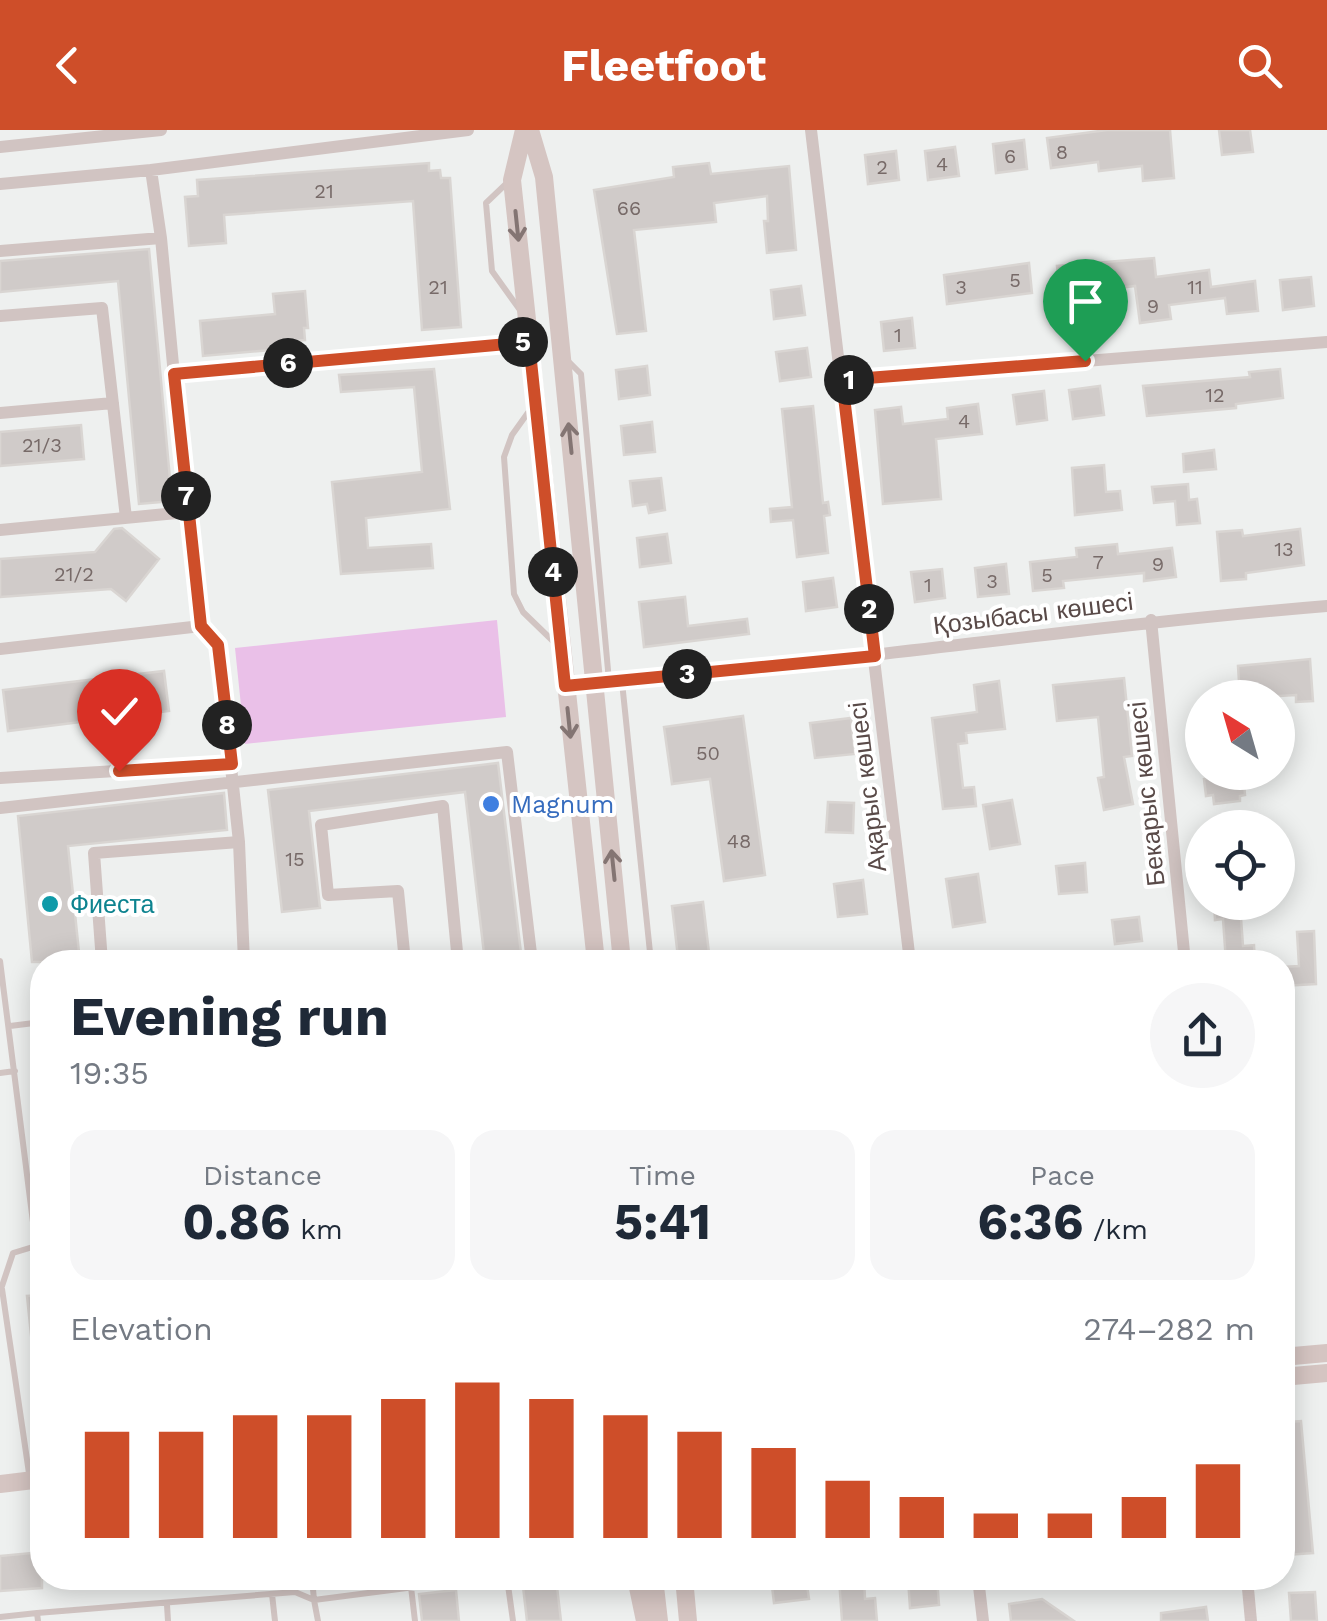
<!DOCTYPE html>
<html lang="en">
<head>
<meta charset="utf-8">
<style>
  :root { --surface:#fff; --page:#f6f6f7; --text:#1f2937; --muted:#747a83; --accent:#ce4e29 }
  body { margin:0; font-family:"Work Sans",sans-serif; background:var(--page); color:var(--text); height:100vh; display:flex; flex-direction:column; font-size:38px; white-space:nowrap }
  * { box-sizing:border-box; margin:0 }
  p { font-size:32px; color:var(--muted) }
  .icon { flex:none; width:55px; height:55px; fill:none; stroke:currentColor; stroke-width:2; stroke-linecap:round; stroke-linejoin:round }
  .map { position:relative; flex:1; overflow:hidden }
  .panel { position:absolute; left:30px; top:820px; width:1265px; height:640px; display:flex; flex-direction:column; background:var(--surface); border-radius:40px; box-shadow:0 5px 25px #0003 }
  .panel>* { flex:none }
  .needle { width:65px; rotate:323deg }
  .buttons { position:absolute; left:1185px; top:550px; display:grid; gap:20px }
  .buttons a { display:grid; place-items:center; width:110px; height:110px; border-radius:50%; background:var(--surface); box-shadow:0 5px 25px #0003; font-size:50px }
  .pin { position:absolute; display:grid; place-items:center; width:85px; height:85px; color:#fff; margin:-102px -42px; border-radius:50% 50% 50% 0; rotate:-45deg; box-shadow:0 0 10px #0007 }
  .pin .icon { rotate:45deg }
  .km { position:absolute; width:50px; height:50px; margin:-25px; border-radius:50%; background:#222; color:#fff; font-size:28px; line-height:50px; text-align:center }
  .round { display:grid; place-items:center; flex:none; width:105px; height:105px; border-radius:52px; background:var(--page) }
  .summary { display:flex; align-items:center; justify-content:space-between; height:170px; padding:0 40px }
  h1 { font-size:55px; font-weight:700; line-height:75px }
  .figures { display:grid; grid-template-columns:repeat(3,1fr); gap:15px; height:170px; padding:10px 40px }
  .figures div { display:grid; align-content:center; border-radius:25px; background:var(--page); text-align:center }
  .figures b { font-size:50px; font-weight:700 }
  .figures small { font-size:28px; font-weight:400 }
  .figures p { font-size:28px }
  .chart { height:280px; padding:20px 40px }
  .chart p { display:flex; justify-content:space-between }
  .chart svg { width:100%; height:180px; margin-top:10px; stroke:var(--accent); stroke-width:6 }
  header { display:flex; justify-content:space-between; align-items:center; height:130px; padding:0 40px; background:var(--accent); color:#fff; font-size:45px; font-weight:700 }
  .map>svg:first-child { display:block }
  .green { fill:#eac0e8 }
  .building { fill:#d0cbc9; stroke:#d9d5d2; stroke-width:2.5 }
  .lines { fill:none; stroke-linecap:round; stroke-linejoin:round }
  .lane { stroke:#d1c4c2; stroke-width:6 }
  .street { stroke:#d1c4c2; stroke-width:12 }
  .secondary { stroke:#d5c5c2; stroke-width:18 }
  .oneway { stroke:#847573 }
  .route-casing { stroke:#fff; stroke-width:20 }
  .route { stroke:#ce4e29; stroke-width:12 }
  .shop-dot { fill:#3f7fe0; stroke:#fff; stroke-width:4 }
  .culture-dot { fill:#0f9aa8; stroke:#fff; stroke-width:4 }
  .labels { text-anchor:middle; stroke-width:8; stroke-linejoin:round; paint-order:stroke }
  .number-label { font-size:20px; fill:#776a68 }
  .street-label { font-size:25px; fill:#594a48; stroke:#fff }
  .shop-label { font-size:25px; fill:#366cbe; stroke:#fff; text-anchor:start }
  .culture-label { font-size:25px; fill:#0d838f; stroke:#fff; text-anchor:start }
</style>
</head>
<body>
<header><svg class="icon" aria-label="back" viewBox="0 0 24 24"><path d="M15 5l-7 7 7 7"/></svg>Fleetfoot<svg class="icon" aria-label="search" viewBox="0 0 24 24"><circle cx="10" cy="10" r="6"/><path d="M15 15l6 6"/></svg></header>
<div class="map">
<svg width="1327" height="1491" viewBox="0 0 1327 1491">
  <rect width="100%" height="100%" fill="#eef0ef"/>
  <path class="green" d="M497 490 506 587 245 614 235 518Z"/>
  <path class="building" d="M1107 0H1170L1174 48 1143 51 1142 36 1099 41 1098 32 1051 38 1047 8Z
    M1219 0H1250L1253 22 1222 25Z
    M1024 10 1027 39 996 43 993 14Z
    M955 17 959 46 928 50 925 21Z
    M896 21 899 50 868 54 865 25Z
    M429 33V41L440 40 441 48H450L461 197 422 200 413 71 224 85 226 113 189 116 185 67 198 66 197 50Z
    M709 33 711 44 789 36 796 120 767 123 764 91H768L767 66 714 73 716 92 634 100 646 201 617 204 594 60 674 47 673 37Z
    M149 119 172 371 139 374 118 151 0 162V131Z
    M1154 128 1156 147 1209 140 1211 157 1255 151 1258 181 1227 184 1225 168 1169 175 1171 189 1140 193 1135 156 1060 165 1057 136Z
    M1029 133 1032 163 947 174 944 145Z
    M1311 147 1314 176 1283 180 1280 150Z
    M801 156 805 185 774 189 771 160Z
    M305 161 308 198H304L305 210 293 211 294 218 203 226 200 191 275 184 273 164Z
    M912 188 915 218 884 221 881 192Z
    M807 218 811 247 780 251 776 222Z
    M647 236 650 265 619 269 616 240Z
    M434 239 450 379 366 388 368 418 431 414 433 438 341 444 332 352 422 342 414 257 341 262 339 245Z
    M1280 239 1283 268 1236 274V278L1147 286 1143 256 1250 247 1249 242Z
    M1100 256 1104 285 1073 289 1069 260Z
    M1044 261 1047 290 1017 294 1013 265Z
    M978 274 982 304 936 309 941 369 883 374 875 280 901 277 903 294 948 289 947 278Z
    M813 276 823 373 828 372 830 385 824 386 828 423 797 427 793 390 771 392 770 379 792 377 782 279Z
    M652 292 655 322 624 325 621 296Z
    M81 295 84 329 0 336V302Z
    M1214 320 1216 339 1184 342 1183 324Z
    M1104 335 1106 362 1120 361 1122 380 1075 385 1072 338Z
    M661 348 665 380 649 383 647 374 633 376 630 351Z
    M1188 354 1189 370 1197 369 1200 393 1177 395 1175 371 1154 373 1152 357Z
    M122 398 159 429 126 471 111 459 0 467V429L95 422 114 399Z
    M1300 399 1304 435 1246 443V449L1221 451 1217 402 1242 400 1243 406Z
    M667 404 671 433 640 437 637 408Z
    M1117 414 1118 424 1172 418 1176 447 1144 451V443L1063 451 1064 458 1033 461 1030 432 1077 427 1076 418Z
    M1006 434 1009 464 978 467 975 438Z
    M942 439 945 468 915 472 911 442Z
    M833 448 837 477 806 481 803 452Z
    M685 467 688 496 747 489 749 504 644 517 639 472Z
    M1310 529 1313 571 1296 572V565L1240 568 1238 536Z
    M164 541 169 581 8 601 3 560Z
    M1124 548 1132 626 1124 627 1133 674 1104 680 1098 648 1104 647 1098 587 1057 591 1053 555Z
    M999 551 1005 599 966 603 967 613 958 614 963 658 974 657 976 676 943 679 932 588 977 582 974 555Z
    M743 586 765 745 724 751 710 649 672 654 664 597Z
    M851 588 855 624 815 628 810 593Z
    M498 633 522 831 485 832 465 662 309 681 320 778 282 782 268 660Z
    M1210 642H1243L1245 665 1240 666V671L1214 674 1213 665 1206 666 1204 649 1211 648Z
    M224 663 227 700 68 716 80 832H32L18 686Z
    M1012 670 1020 714 990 719 983 675Z
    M828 672 854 673 853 703 826 702Z
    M1085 733 1087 762 1059 764 1056 736Z
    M978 744 985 792 953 797 946 749Z
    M863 750 867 784 838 787 834 754Z
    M703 772 709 823 678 827 672 776Z
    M1214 772H1246L1247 787 1241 788 1243 816 1254 815 1255 832H1226L1223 789 1215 790Z
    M1139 787 1142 811 1115 814 1112 790Z
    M1314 801 1316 854 1282 856V837L1299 836 1297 802Z
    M42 1165V1234H34L27 1166Z
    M1301 1291 1313 1423 1286 1425 1282 1322 1293 1320 1289 1292Z
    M42 1422V1458L0 1461V1426Z
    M522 1448H556L561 1491H527Z
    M771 1448H806L809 1469 774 1473Z
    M839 1448H864L865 1469 875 1468 877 1491H842Z
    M908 1448H937L939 1475 910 1478Z
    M456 1460 459 1491H422L419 1464Z
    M1315 1462 1317 1491H1291L1289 1463Z
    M1042 1469 1074 1491H1011L1009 1474Z
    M1206 1477 1208 1491H1161V1483Z"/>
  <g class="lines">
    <path class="lane" d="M508 52 486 73 492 141 520 180
      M564 227 581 244 609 551
      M532 277 512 305 504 327 514 464 523 482 557 515
      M622 552 651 832
      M0 831 36 1116H42
      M10 896 42 892
      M0 943 15 941
      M1 1159 13 1123 36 1116
      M2 1159 30 1350
      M312 1448 314 1470 484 1448
      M507 1448 513 1491
      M411 1457 415 1491
      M272 1464 275 1491
      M167 1475 168 1491
      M37 1483 295 1462 314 1470 318 1491
      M0 1487 37 1483 38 1491"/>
    <path class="street" d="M811 0 910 832
      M0 17 161 0
      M151 40 161 108 187 382
      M0 54 151 40 468 0
      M0 121 161 108
      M0 186 102 178 126 388
      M174 244 529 211
      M843 250 1327 212
      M0 283 113 273
      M0 400 187 382 201 496 218 515 239 712
      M1151 490 1185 832
      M0 519 201 496
      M565 556C820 536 1072 497 1327 476
      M0 648 232 634
      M0 678 507 622 532 832
      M102 832 94 723 239 712 244 832
      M405 832 398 761 328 765 321 695 443 676 458 832
      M581 832 622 829
      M978 1448 983 1491
      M1247 1448 1251 1491"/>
    <path class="secondary" d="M524 0 512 50 596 832
      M530 0 544 47 622 832
      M1282 1227 1327 1223
      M1282 1247 1327 1243
      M0 1354 42 1349
      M636 1448 645 1491
      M654 1448 659 1491
      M684 1448 688 1491"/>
  </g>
  <defs><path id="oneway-shaft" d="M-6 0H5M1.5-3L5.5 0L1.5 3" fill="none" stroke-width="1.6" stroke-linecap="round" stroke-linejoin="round" transform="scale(2.5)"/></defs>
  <g class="oneway">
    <use href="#oneway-shaft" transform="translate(517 96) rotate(84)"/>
    <use href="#oneway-shaft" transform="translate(570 308) rotate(-96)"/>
    <use href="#oneway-shaft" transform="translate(569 593) rotate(84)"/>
    <use href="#oneway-shaft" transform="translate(613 735) rotate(-96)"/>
  </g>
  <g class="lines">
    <g class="route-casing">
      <path id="route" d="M119 641 232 634 218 515 201 496 174 244 529 212 565 556 875 526 842 250 1085 231"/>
    </g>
    <use href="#route" class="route"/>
  </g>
  <circle class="shop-dot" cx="491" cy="674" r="10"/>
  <circle class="culture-dot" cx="50" cy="774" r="10"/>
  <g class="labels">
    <g class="number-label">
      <text x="1062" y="29">8</text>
      <text x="1010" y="33">6</text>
      <text x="942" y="41">4</text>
      <text x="882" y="44">2</text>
      <text x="324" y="68">21</text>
      <text x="629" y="85">66</text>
      <text x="1015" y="157">5</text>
      <text x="438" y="164">21</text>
      <text x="961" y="164">3</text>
      <text x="1195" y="164">11</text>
      <text x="1153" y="183">9</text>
      <text x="898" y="212">1</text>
      <text x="1215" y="272">12</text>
      <text x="964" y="298">4</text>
      <text x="42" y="322">21/3</text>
      <text x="1284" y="426">13</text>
      <text x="1098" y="439">7</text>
      <text x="1158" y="441">9</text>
      <text x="74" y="451">21/2</text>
      <text x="1047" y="452">5</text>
      <text x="992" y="458">3</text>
      <text x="928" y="462">1</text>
      <text x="708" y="630">50</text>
      <text x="739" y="718">48</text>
      <text x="295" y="736">15</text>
    </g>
    <g class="street-label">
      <text transform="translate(1033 483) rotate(-7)" y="9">Қозыбасы көшесі</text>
      <text transform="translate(867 657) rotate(-97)" y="9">Ақарыс көшесі</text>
      <text transform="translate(1146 664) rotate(-96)" y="9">Бекарыс көшесі</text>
    </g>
    <g class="shop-label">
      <text x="511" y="683">Magnum</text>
    </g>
    <g class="culture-label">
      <text x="70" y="783">Фиеста</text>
    </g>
  </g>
</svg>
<div class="buttons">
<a><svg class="needle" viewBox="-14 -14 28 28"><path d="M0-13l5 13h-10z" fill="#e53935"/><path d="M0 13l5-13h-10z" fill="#747a83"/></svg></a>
<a><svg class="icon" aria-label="locate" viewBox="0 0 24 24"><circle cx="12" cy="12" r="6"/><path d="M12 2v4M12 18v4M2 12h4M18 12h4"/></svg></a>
</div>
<div class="pin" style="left:1085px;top:231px;background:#1e9e55"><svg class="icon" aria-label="arrive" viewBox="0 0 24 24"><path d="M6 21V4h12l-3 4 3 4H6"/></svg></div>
<div class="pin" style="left:119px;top:641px;background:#d93025"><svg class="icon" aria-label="check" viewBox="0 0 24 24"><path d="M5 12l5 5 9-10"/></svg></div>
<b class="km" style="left:849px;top:250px">1</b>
<b class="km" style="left:869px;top:479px">2</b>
<b class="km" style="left:687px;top:544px">3</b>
<b class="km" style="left:553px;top:442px">4</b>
<b class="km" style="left:523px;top:212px">5</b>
<b class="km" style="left:288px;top:233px">6</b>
<b class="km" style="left:186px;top:366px">7</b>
<b class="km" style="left:227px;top:595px">8</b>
<section class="panel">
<div class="summary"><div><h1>Evening run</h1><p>19:35</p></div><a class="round"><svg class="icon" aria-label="share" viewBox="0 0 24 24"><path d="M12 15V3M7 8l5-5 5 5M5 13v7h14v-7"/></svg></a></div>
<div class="figures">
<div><p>Distance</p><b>0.86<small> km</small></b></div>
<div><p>Time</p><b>5:41</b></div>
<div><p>Pace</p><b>6:36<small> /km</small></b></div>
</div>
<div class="chart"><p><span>Elevation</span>274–282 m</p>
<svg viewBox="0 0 160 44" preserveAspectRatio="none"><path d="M5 44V18M15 44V18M25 44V14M35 44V14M45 44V10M55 44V6M65 44V10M75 44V14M85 44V18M95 44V22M105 44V30M115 44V34M125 44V38M135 44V38M145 44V34M155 44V26"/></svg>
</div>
</section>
</div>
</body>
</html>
